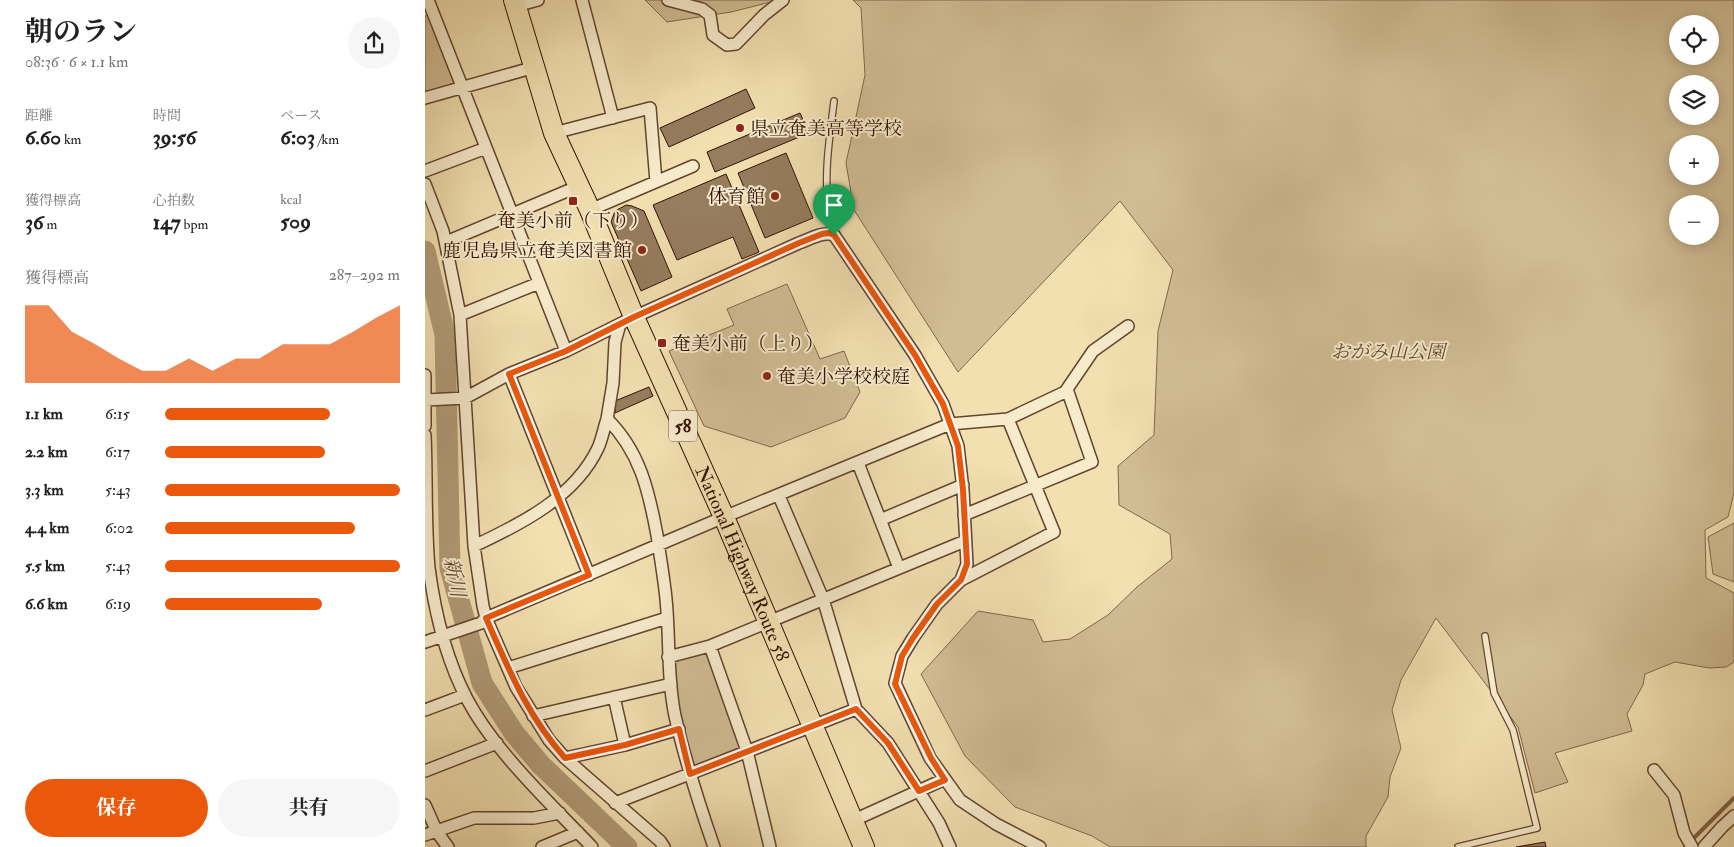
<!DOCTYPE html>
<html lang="ja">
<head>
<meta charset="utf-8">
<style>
  :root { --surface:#fff; --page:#f6f6f6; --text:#222; --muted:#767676; --accent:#ea580c }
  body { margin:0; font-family:"IM FELL Double Pica","Noto Serif JP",serif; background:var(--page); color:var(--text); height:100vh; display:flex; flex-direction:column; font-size:19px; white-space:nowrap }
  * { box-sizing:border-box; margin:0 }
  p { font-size:16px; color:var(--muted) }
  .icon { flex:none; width:28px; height:28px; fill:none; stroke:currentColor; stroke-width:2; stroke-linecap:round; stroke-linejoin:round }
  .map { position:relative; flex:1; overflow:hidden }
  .panel { display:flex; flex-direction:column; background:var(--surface); width:425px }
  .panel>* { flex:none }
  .buttons { position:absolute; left:1244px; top:15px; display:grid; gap:10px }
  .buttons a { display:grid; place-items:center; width:50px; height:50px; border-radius:50%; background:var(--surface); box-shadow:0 2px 12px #0003; font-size:25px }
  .pin { position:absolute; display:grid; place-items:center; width:42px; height:42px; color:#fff; margin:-51px -21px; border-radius:50% 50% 50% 0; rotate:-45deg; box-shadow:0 0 5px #0007 }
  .pin .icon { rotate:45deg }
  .round { display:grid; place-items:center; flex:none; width:52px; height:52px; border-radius:26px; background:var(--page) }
  .headline { display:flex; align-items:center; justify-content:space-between; height:85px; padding:0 25px }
  h1 { font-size:28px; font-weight:700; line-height:38px }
  .figures { display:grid; grid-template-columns:repeat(3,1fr); gap:8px; height:85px; padding:5px 25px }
  .figures div { display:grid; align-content:center }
  .figures b { font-size:21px; font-weight:700 }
  .figures small { font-size:14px; font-weight:400 }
  .figures p { font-size:14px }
  .chart { height:140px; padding:10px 25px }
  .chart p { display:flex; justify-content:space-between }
  .chart svg { width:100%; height:90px; margin-top:5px; fill:var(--accent); opacity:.7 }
  .cta { display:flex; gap:10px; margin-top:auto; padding:10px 25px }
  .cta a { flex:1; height:58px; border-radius:30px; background:var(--accent); color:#fff; font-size:20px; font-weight:700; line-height:58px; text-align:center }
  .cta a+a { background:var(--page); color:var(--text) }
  ul { padding:0 25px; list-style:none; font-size:16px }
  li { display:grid; grid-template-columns:80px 60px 1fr; align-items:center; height:38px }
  li i { height:12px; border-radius:6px; background:var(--accent) }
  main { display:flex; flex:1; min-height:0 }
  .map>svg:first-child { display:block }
  .green { fill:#d1bd94; stroke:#82674c; fill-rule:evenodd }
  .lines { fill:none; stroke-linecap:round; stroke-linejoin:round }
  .stream { stroke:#7e6348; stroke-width:4 }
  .river { stroke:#b19a76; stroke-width:21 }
  .building { fill:#967d5e; stroke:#321104 }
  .lane-casing { stroke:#62452f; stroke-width:8 }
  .street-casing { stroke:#62452f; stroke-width:14 }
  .highway-casing { stroke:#321104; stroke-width:22 }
  .lane { stroke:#f7ebcc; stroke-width:5.5 }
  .street { stroke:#f7ebcc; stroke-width:11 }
  .highway { stroke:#f2e0b1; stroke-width:20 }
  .route-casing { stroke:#fff; stroke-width:10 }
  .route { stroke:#ea580c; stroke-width:6 }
  .poi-dot { fill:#8f2418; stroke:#f7ebcc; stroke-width:2 }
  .labels { text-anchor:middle; stroke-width:4; stroke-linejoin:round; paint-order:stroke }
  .shield { fill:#f7ebcc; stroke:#6d5240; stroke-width:1 }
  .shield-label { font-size:18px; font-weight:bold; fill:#321104 }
  .poi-label { font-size:19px; fill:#321104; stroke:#f7ebcc; text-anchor:start }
  .park-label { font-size:19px; font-style:italic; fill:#62452f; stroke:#f7ebcc }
  .street-label { font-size:19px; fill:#321104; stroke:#f7ebcc }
  .water-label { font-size:20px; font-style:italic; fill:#654832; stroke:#f7ebcc }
</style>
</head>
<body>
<main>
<section class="panel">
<div class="headline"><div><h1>朝のラン</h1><p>08:36 · 6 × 1.1 km</p></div><a class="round"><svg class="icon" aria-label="share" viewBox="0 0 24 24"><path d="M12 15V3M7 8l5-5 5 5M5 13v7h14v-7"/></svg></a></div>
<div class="figures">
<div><p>距離</p><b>6.60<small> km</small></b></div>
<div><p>時間</p><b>39:56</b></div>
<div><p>ペース</p><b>6:03<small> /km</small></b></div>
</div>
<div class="figures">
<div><p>獲得標高</p><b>36<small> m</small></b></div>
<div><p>心拍数</p><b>147<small> bpm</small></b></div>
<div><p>kcal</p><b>509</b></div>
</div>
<div class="chart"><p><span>獲得標高</span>287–292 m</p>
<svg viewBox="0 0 160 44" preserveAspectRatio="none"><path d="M0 44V6L10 6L20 19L30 25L40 32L50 38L60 38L70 32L80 38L90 32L100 32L110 25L120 25L130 25L140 19L150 12L160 6V44z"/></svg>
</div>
<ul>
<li><b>1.1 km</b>6:15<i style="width:70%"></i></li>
<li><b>2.2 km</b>6:17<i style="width:68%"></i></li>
<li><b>3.3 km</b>5:43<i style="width:100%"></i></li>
<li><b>4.4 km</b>6:02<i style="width:81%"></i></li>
<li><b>5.5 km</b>5:43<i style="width:100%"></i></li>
<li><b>6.6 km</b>6:19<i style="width:67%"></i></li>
</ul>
<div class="cta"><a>保存</a><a>共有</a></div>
</section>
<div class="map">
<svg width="1309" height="847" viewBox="0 0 1309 847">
  <rect width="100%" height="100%" fill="#f2e0b1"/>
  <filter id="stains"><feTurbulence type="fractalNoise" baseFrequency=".004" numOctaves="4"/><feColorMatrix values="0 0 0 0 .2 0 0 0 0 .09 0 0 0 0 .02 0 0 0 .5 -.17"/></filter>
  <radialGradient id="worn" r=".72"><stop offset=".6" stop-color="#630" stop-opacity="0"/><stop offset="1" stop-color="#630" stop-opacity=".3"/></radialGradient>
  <path class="green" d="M220 0H354L306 12 242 22Z
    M428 0H1309V493L1303 517 1280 530 1281 578 1309 593V662L1301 667 1284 668 1250 662 1220 674 1218 685 1202 714 1207 731 1130 753 1143 782 1110 793 1093 727 1011 618 976 680 967 710 976 748 965 777 963 797 941 836V847H685L667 836 590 807 540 756 496 674 553 611 608 620 618 642 645 639 683 615 712 587 747 559 745 534 694 505 693 466 729 435 733 331 748 270 695 201 533 372 429 210 421 163 440 75 436 8ZM1252 24H1285V56H1252ZM1252 84H1285V116H1252ZM1252 144H1285V176H1252ZM1252 204H1285V236H1252Z
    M3 15 31 86 0 96V16Z
    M362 284 395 359 419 351 435 392 420 418 346 447 279 426 244 351 309 325 302 309Z
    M1309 523V582L1288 574 1283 537Z
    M284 650 319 749 265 770 245 660Z"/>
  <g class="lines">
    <path class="stream" d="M1260 847 1309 798"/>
    <path class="river" d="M0 251 20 335 25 568 57 683 89 733 116 765 202 847"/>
  </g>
  <path class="building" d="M321 89 330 108 244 147 235 128Z
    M375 113 384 133 290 172 282 152Z
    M361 153 388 218 340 238 313 173Z
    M301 174 334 252 317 259 308 237 252 260 228 205Z
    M201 205 207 206 219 211 247 277 216 291 186 222 190 211Z
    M224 387 228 396 190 413V401Z
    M1120 842 1121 847H1091Z"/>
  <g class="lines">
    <g class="lane-casing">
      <path id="lane" d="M409 101C405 135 399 171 403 205 404 215 407 225 409 235
        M1033 847 1112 828 1088 730 1069 693 1060 636"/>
    </g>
    <g class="street-casing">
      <path id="street" d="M3 0 141 351
        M157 0 188 118
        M243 0 277 9 285 15 288 35 302 45 311 44 339 15 358 0
        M91 6 113 0
        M0 98 110 67
        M129 133 225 108 231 182
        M0 171 61 148
        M0 184 18 231 35 315 49 546 58 606 61 618 91 687 124 740 140 758 235 841 239 847
        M165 210 268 166
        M21 242 154 186
        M35 315 114 283
        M195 324 190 342 188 383 182 419C215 451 224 492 232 535 235 556 239 578 241 599 245 638 242 678 250 716 260 760 274 804 289 847
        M84 374 164 575
        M0 375V426
        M1 400 40 398 84 374 141 351 209 317 374 243C385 239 398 231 409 235L490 355 518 404 533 446 538 490 542 564 536 580 512 604 488 638 477 656 470 683 505 758 535 800 571 824 615 847
        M0 435C2 480 0 524 4 568 10 614 21 659 42 699 70 752 126 804 167 847
        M433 463 474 568
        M354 496 398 599 431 709 463 743 514 823 525 847
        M539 515 667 462 642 389
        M455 520 538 485
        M49 546C96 524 150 497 173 448 177 439 179 428 182 419
        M536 580 629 532 583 419
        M0 642 56 623 61 618 299 517 525 424 583 419 640 392 668 351 703 326
        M243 657 285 646
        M83 668 242 618
        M189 697 200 745
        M0 710 40 695
        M108 716 246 684
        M140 758 200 745 254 729
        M1229 770 1249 795 1259 833 1267 847
        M0 771 72 743
        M190 803 431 709
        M0 805 12 832 23 847
        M427 821 520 779
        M0 835 49 818H109L135 813
        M117 847 153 832
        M345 847 322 751 285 646 540 541
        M1279 847 1297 827 1309 816"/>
    </g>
    <g class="highway-casing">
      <g id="highway">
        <path id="s1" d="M89 0 129 133 165 210 209 317 299 517 439 847"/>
      </g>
    </g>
    <use href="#lane" class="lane"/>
    <use href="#street" class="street"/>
    <use href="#highway" class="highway"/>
  </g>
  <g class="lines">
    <g class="route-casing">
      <path id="route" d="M404 233 409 235 490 355 518 404 533 446 538 490 542 564 536 580 512 604 488 638 477 656 470 684 506 758 520 780 494 791 463 743 431 709 265 774 254 729 200 745 140 758C102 715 84 670 61 618L164 575 84 374 141 351 209 317 374 243 397 234Z"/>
    </g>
    <use href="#route" class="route"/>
  </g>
  <g class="poi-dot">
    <circle cx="315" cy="128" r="5"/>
    <circle cx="350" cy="196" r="5"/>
    <rect x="143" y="196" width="10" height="10" rx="2.5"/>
    <circle cx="217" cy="250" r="5"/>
    <rect x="232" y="338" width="10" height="10" rx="2.5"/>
    <circle cx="342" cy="376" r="5"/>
  </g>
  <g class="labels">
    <rect class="shield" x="244" y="410.5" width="28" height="31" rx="4"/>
    <g class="shield-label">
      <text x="258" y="432">58</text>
    </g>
    <g class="poi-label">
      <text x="325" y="135">県立奄美高等学校</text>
      <text x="340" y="203" text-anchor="end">体育館</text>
      <text x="148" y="227" text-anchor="middle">奄美小前（下り）</text>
      <text x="207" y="257" text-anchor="end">鹿児島県立奄美図書館</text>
      <text x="247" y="350">奄美小前（上り）</text>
      <text x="352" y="383">奄美小学校校庭</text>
    </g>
    <g class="park-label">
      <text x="963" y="358">おがみ山公園</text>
    </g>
    <g class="street-label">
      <text dy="7" stroke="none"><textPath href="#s1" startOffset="609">National Highway Route 58</textPath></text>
    </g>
    <g class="water-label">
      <text transform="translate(30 577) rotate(79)" y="7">新川</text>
    </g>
  </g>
  <rect width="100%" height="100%" filter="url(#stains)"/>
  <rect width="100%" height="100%" fill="url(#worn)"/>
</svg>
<div class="buttons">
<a><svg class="icon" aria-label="locate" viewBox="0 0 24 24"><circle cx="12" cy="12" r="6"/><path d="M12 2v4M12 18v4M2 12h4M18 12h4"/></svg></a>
<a><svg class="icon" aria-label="layers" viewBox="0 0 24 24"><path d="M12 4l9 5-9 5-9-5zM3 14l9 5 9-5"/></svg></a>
<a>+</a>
<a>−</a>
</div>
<div class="pin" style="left:409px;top:235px;background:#1e9e55"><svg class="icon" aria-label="arrive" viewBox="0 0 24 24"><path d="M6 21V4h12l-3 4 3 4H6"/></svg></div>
</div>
</main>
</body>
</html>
